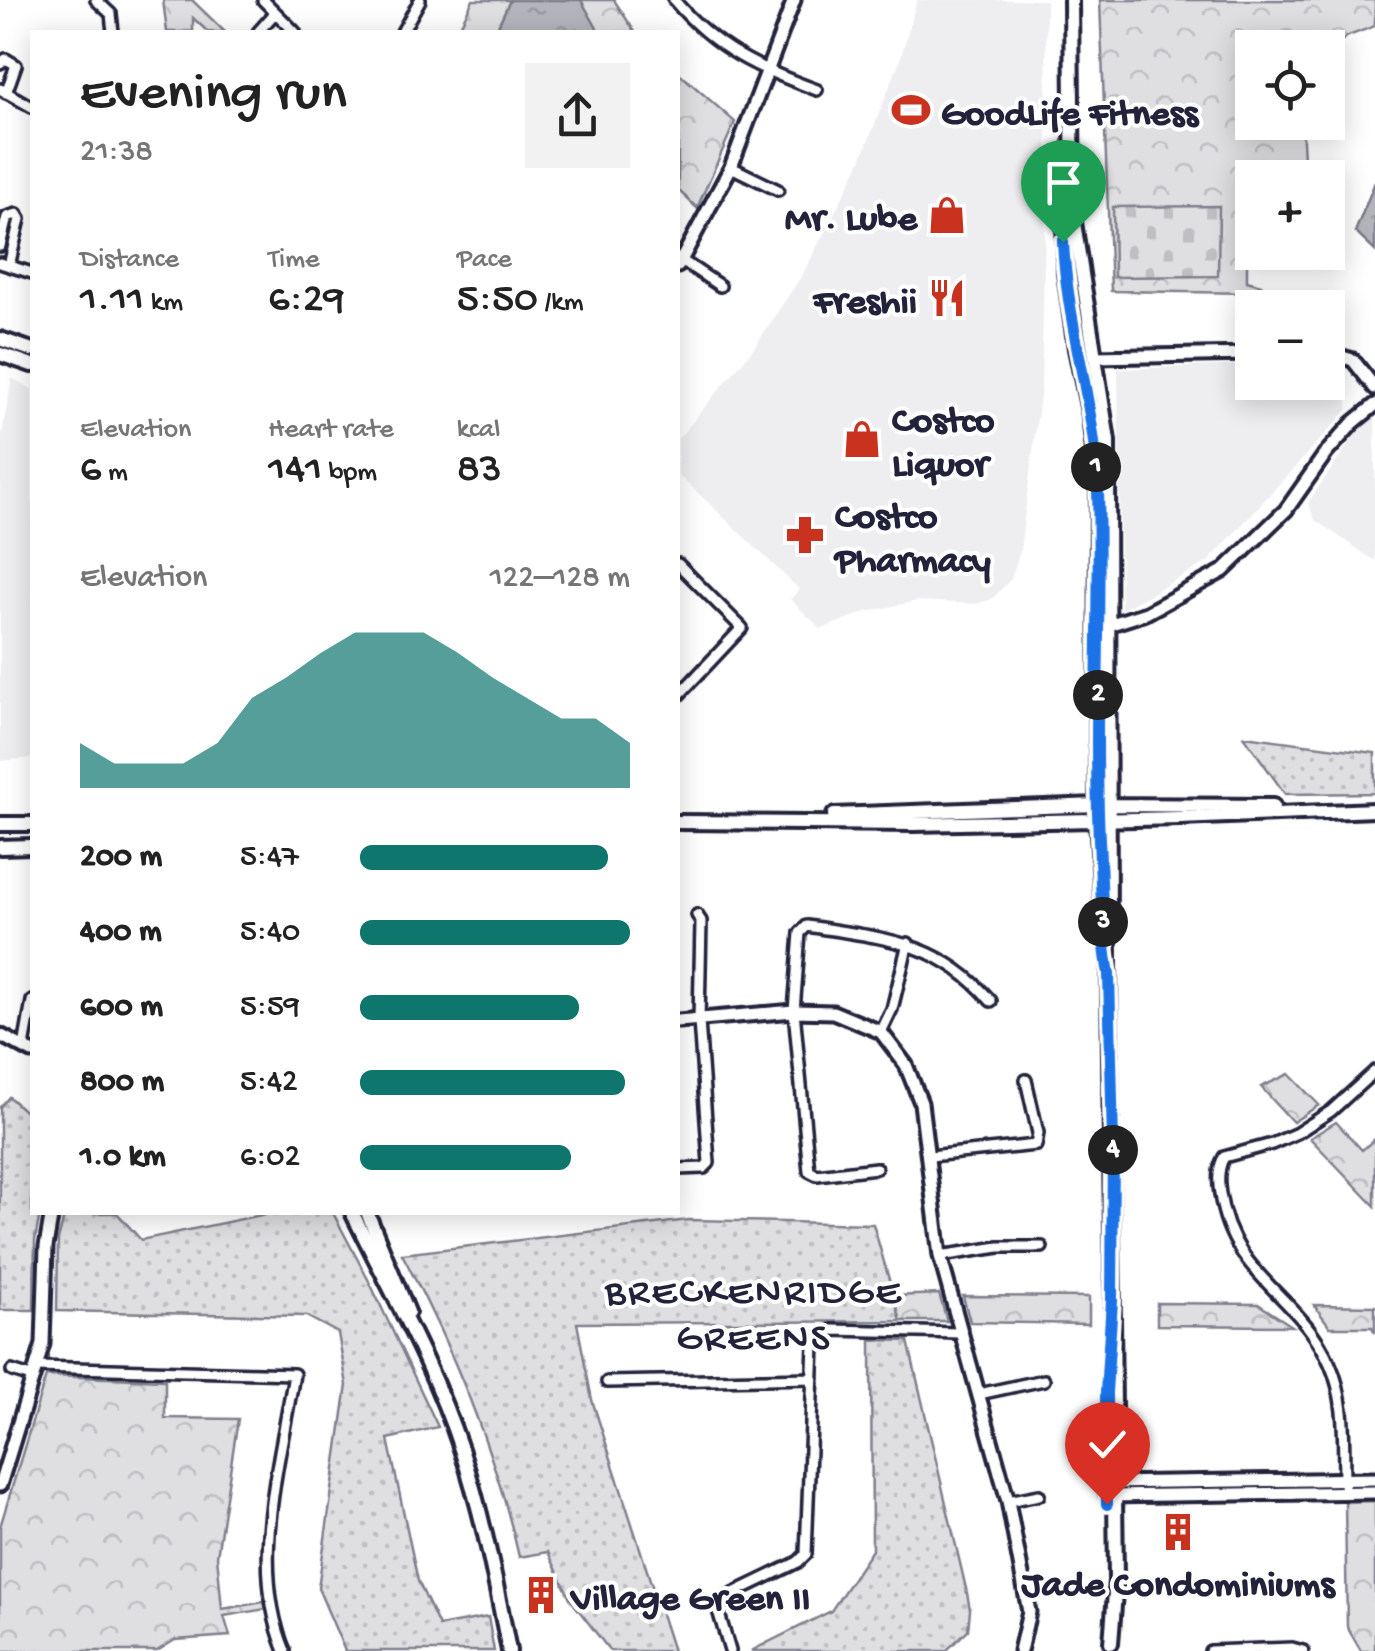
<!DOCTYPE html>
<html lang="en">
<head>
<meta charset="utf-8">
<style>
  :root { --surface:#fff; --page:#f2f2f2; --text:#222; --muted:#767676; --accent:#0f766e }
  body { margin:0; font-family:"Gochi Hand",sans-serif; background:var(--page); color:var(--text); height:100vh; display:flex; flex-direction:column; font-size:38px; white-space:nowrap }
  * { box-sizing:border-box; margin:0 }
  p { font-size:32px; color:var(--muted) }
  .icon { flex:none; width:55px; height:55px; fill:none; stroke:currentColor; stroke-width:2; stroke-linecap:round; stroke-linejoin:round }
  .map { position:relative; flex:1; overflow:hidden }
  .side { position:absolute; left:30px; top:30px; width:650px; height:1185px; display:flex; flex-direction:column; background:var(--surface); border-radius:0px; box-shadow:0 5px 25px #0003 }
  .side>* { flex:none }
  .fabs { position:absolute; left:1235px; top:30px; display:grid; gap:20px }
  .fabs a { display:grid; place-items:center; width:110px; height:110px; border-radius:0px; background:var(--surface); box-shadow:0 5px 25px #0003; font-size:50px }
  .pin { position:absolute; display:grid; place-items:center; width:85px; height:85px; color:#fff; margin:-102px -42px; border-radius:50% 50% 50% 0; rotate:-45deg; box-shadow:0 0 10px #0007 }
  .pin .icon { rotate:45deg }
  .km { position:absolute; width:50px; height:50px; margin:-25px; border-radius:50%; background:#222; color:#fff; font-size:28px; line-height:50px; text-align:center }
  .round { display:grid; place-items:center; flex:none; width:105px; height:105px; border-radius:0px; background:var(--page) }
  .overview { display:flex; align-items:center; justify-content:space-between; height:170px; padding:0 50px }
  h1 { font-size:55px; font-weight:600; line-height:75px }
  .metrics { display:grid; grid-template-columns:repeat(3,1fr); gap:15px; height:170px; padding:10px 50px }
  .metrics div { display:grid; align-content:center }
  .metrics b { font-size:42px; font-weight:600 }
  .metrics small { font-size:28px; font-weight:400 }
  .metrics p { font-size:28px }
  .chart { height:280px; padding:20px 50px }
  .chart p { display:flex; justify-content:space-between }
  .chart svg { width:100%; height:180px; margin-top:10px; fill:var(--accent); opacity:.7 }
  ul { padding:0 50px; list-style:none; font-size:32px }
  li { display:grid; grid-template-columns:160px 120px 1fr; align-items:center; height:75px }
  li i { height:25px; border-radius:12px; background:var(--accent) }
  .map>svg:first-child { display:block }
  .built { fill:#eeeef1 }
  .grass { fill:url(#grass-dots); stroke:#80808e; stroke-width:2.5 }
  .forest { fill:url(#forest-crowns); stroke:#80808e; stroke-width:2.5 }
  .cemetery { fill:url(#cemetery-stones); stroke:#80808e; stroke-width:2.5 }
  .water { fill:url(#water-ripples); stroke:#7a7a88; stroke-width:2.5 }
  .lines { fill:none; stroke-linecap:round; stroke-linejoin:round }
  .minor-casing { stroke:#22223b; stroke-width:16 }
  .tertiary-casing { stroke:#22223b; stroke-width:19 }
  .secondary-casing { stroke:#22223b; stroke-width:20 }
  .minor { stroke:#fff; stroke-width:9 }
  .tertiary { stroke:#fff; stroke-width:11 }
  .secondary { stroke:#fff; stroke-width:12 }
  .route-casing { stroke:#fff; stroke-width:20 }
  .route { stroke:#1a73e8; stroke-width:12 }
  .labels { text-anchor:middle; stroke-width:8; stroke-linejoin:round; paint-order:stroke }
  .poi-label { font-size:38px; font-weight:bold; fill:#22223b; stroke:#fff; text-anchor:start }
  .neighbourhood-label { font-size:40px; letter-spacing:2.5px; fill:#22223b; stroke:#fff }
</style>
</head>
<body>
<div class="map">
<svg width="1375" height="1651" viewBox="0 0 1375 1651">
  <defs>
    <pattern id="grass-dots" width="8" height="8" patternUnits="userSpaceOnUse" patternTransform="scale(2.5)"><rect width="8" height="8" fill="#dfdfe2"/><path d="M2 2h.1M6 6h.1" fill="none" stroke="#bfbfc3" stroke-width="1.8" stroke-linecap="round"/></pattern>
    <pattern id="forest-crowns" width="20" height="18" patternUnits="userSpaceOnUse" patternTransform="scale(2.5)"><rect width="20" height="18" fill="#dfdfe2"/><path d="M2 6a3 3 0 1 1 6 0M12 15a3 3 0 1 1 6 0" fill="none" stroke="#bfbfc3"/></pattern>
    <pattern id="cemetery-stones" width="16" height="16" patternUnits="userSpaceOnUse" patternTransform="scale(2.5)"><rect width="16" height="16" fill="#dfdfe2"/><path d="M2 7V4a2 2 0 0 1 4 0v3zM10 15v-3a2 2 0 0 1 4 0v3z" fill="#bfbfc3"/></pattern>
    <pattern id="water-ripples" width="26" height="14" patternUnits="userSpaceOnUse" patternTransform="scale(2.5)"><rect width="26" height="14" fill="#b4b4bc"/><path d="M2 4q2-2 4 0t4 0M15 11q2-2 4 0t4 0" fill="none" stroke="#9a9aa2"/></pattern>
  </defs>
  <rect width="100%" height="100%" fill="#fff"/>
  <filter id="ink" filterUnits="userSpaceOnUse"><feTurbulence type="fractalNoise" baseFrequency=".01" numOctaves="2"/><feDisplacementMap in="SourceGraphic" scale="20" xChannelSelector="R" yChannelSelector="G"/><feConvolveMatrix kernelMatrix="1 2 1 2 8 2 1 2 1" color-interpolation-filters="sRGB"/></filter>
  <g filter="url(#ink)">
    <path class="built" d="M917 0H1046L1047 153 1041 388 1020 551 1011 579 992 599 976 604 917 601 866 612 821 629 790 599 800 590 678 474V439L754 348 804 272 858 167 899 63Z
      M1252 365V382H1328V365H1342L1347 376 1348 409 1208 562 1121 610 1118 369Z
      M12 378 32 389V758L0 761V444Z
      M1375 414V561L1315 520 1308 503 1363 423Z"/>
    <path class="grass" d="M1244 736 1375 753V793L1285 794Z
      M9 1097 32 1118V1212L40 1213 35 1240 34 1310H0V1107Z
      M65 1213H117L141 1240 271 1213H333L370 1283 438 1427 388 1439 418 1581 439 1626 488 1617 494 1651H345L318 1588 347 1385 338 1333 306 1316 57 1311 58 1240Z
      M689 1220 873 1224 901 1321 577 1323 592 1400 673 1651H610L571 1600 548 1552 519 1557C495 1450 454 1351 402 1254Z
      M871 1340 908 1341 967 1593 970 1610 968 1630 946 1651H751L831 1611 872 1550Z"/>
    <path class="forest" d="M163 0H192L225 32H208L193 18V32H167Z
      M473 0H614L635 32H457Z
      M1100 0H1375V26L1348 36 1328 51V48H1252V122L1302 123 1305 177 1252 178V229L1247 234V281L1261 285 1255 293 1111 291Z
      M678 72 735 122 697 208 678 190Z
      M1289 1074 1319 1105 1293 1122 1261 1087Z
      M1336 1122 1362 1150 1375 1139V1206L1310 1138Z
      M939 1294 947 1321H901L894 1296Z
      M963 1296 1089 1297V1324L970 1322Z
      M1157 1303 1258 1304 1292 1326 1157 1325Z
      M1314 1305 1375 1306V1333L1372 1327H1330Z
      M46 1376 165 1380V1418L238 1419 217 1556 222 1609 264 1602 266 1609 224 1616 230 1636 175 1640 157 1651H0V1527Z
      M1375 1501V1651H1361L1347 1627 1345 1502Z"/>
    <path class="cemetery" d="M1219 206 1218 276 1114 277 1113 207Z"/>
    <path class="water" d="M510 0H581L599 32H495Z
      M1375 182V251L1355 232Z"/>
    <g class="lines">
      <g class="minor-casing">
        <path id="minor" d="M96 0 111 14 113 32
          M263 0 295 32
          M674 0C715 49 759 69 817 90
          M258 32 275 13
          M402 32 420 0
          M0 63 6 59 16 65 6 93
          M0 89 32 107
          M731 167 778 190
          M0 246 7 217 17 214 20 219 9 266
          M678 258 720 286
          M0 263 32 273
          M678 564 742 628 678 696
          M881 1032 892 1009 908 943
          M24 1047 32 1001
          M930 1156 1036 1145 1038 1133 1026 1080
          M876 1168 817 1175 809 1171 794 1011 800 933 807 926C881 938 939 940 991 1001
          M678 1169 704 1168 709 1163 699 1021 701 921 697 915
          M940 1256 999 1247H1042
          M37 1367 294 1374C280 1463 249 1564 285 1651
          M12 1371 34 1378
          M607 1382 813 1378
          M979 1394 1044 1380
          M1344 1485C1343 1444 1347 1402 1330 1364 1300 1294 1232 1278 1220 1194 1218 1182 1217 1169 1224 1157L1272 1144 1297 1133 1331 1111 1375 1071
          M1008 1501 1039 1495
          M730 1651 717 1607 719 1600 798 1562 806 1554 814 1344 818 1335 832 1330 960 1333
          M1210 1651 1292 1648 1303 1651"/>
      </g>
      <g class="tertiary-casing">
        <path id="tertiary" d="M678 266 731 167 794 0
          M1328 353 1353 360 1375 388
          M1094 357 1252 354
          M1102 627 1146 613 1223 571 1286 510 1326 453 1353 423 1375 405
          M678 1021 794 1011 833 1012 881 1032 906 1065 921 1103 940 1256 1008 1501 1029 1612 1020 1651
          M0 1035 32 1052
          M1107 1483 1375 1479
          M0 1485 43 1344 46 1247 52 1212
          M1107 1496 1375 1492"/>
      </g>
      <g class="secondary-casing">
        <path id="secondary" d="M1071 0 1073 216 1108 441 1109 974 1116 1580 1111 1643
          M1064 202 1065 273 1076 349 1090 416 1098 486 1097 819 1102 899
          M0 339 32 350
          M0 354 32 365
          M834 815 1097 805 1273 806
          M678 822 914 824 1180 818 1375 810
          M0 824H32
          M0 847 32 846
          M352 1212C390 1290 434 1367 461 1449 483 1515 496 1583 509 1651
          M367 1212 408 1312"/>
      </g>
      <use href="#minor" class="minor"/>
      <use href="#tertiary" class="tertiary"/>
      <use href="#secondary" class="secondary"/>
    </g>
  </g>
  <g class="lines" filter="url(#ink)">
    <g class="route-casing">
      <path id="route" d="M1063 242C1067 326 1095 405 1098 489 1101 613 1093 737 1100 860 1102 898 1102 936 1109 974L1113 1144 1112 1301 1106 1392 1107 1504"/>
    </g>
    <use href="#route" class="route"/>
  </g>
  <defs>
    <g id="stadium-bare" transform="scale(3)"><path d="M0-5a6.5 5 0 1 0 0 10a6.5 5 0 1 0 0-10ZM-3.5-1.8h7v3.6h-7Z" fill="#c8321e" stroke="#fff" stroke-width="2.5" paint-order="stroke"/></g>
    <g id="shop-bare" transform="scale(3)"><path d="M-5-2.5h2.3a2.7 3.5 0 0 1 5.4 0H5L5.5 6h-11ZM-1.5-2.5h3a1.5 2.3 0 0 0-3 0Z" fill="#c8321e" stroke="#fff" stroke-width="2.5" paint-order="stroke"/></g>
    <g id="restaurant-bare" transform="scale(3)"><path d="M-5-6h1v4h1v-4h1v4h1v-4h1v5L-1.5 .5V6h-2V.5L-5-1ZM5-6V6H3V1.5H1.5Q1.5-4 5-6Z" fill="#c8321e" stroke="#fff" stroke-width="2.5" paint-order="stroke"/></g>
    <g id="pharmacy-bare" transform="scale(3)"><path d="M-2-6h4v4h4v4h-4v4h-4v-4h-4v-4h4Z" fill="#c8321e" stroke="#fff" stroke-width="2.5" paint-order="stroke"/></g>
    <g id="building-bare" transform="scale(3)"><path d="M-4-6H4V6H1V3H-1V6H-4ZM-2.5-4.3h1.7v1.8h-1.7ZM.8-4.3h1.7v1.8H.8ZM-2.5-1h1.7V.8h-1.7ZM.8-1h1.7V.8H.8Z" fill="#c8321e" stroke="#fff" stroke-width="2.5" paint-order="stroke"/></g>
  </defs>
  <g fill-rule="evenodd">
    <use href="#stadium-bare" x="911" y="110"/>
    <use href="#shop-bare" x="947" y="215"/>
    <use href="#restaurant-bare" x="947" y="298"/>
    <use href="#shop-bare" x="862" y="439"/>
    <use href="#pharmacy-bare" x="805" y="535"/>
    <use href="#building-bare" x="1178" y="1532"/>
    <use href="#building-bare" x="541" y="1595"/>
  </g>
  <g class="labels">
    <g class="poi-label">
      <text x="941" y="123">GoodLife Fitness</text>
      <text x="917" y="228" text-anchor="end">Mr. Lube</text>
      <text x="917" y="311" text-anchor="end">Freshii</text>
      <text x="892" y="430">Costco<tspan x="892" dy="44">Liquor</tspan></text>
      <text x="835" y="526">Costco<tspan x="835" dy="44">Pharmacy</tspan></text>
      <text x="1178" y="1594" text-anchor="middle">Jade Condominiums</text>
      <text x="571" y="1608">Village Green II</text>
    </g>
    <g class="neighbourhood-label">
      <text x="754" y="1302">BRECKENRIDGE<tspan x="754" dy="46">GREENS</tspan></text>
    </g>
  </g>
</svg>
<div class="fabs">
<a><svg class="icon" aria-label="locate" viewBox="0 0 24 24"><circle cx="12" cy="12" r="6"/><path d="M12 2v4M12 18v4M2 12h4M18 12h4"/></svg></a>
<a>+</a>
<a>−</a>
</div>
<div class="pin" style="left:1063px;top:242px;background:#1e9e55"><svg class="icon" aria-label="arrive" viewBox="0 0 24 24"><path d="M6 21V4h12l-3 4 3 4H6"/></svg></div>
<div class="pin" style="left:1107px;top:1504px;background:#d93025"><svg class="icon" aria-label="check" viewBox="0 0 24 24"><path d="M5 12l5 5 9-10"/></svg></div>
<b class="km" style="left:1096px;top:467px">1</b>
<b class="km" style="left:1098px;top:695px">2</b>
<b class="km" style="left:1103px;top:922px">3</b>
<b class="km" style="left:1113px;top:1150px">4</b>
<section class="side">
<div class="overview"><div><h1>Evening run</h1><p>21:38</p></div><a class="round"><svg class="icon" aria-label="share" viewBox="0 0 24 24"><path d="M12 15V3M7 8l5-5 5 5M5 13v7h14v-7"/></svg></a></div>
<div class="metrics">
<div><p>Distance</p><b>1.11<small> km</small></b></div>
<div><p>Time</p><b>6:29</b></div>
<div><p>Pace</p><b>5:50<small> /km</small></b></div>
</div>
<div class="metrics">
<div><p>Elevation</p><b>6<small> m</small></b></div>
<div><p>Heart rate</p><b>141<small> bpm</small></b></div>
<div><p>kcal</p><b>83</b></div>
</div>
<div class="chart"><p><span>Elevation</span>122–128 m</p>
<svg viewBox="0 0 160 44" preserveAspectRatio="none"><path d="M0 44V33L10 38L20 38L30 38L40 33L50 22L60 17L70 11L80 6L90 6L100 6L110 11L120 17L130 22L140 27L150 27L160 33V44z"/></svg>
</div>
<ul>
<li><b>200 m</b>5:47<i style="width:92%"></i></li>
<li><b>400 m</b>5:40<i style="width:100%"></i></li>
<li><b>600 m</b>5:59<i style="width:81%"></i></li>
<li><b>800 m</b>5:42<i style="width:98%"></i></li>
<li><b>1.0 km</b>6:02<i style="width:78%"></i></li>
</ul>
</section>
</div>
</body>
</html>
